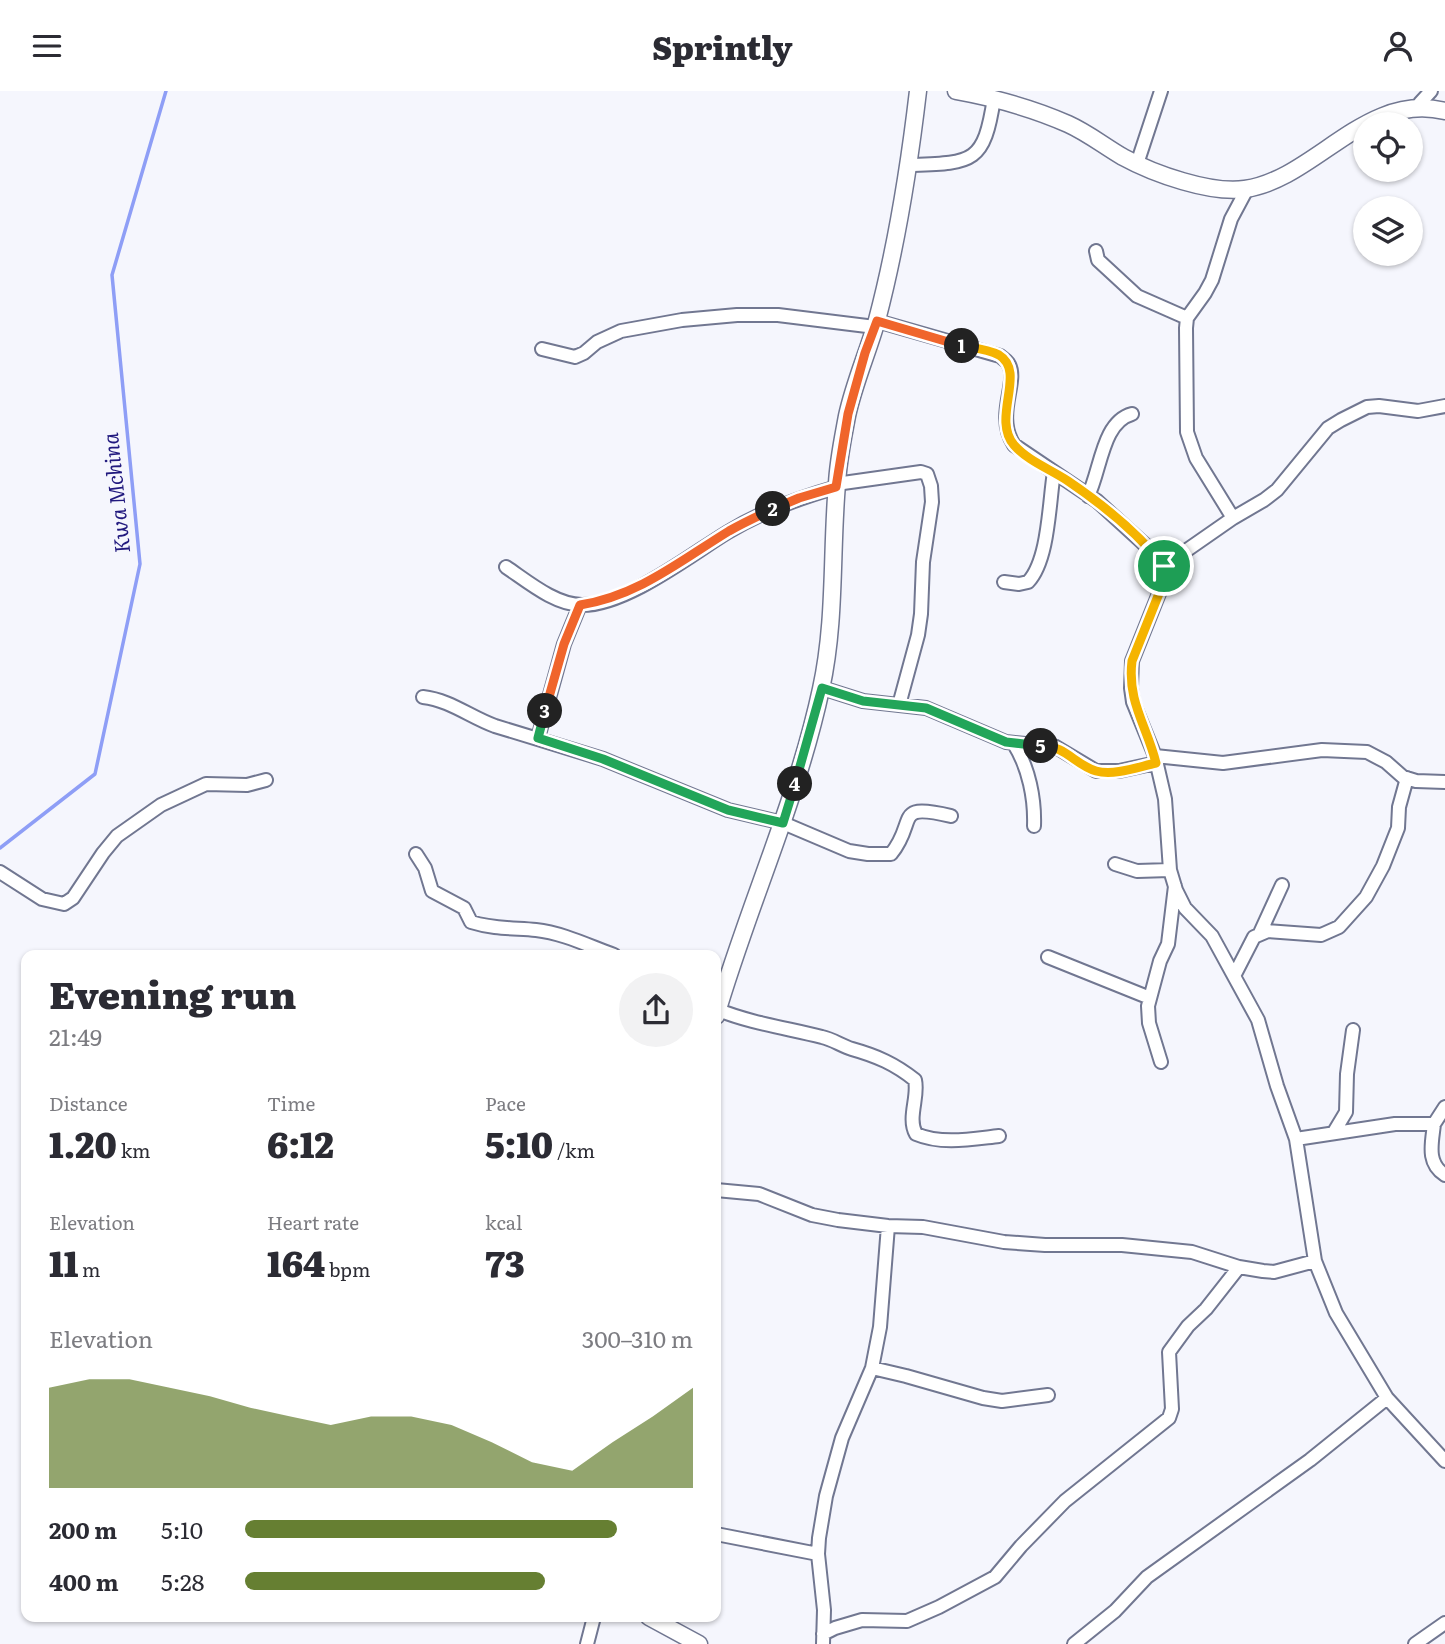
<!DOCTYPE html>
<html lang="en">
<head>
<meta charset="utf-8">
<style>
  :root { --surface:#fff; --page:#f2f2f3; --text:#2b2b33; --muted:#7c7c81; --accent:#667f32 }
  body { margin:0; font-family:Literata,serif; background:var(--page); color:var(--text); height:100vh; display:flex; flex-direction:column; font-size:26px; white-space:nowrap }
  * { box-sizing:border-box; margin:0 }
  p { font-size:23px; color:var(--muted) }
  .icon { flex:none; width:38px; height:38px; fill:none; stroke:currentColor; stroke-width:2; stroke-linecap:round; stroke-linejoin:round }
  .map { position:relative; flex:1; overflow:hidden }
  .panel { position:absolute; left:21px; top:859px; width:700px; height:672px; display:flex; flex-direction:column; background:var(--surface); border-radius:14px; box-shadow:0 2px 5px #0004 }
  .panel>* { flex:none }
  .fabs { position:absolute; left:1353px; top:21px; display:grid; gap:14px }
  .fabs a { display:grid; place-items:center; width:70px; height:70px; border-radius:50%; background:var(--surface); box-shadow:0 2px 5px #0004; font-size:35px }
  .pin { position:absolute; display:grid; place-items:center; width:60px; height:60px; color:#fff; margin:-30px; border:4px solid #fff; border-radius:50%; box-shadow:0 2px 7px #0007 }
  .km { position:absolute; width:35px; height:35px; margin:-18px; border-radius:50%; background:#222; color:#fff; font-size:19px; line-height:35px; text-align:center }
  .round { display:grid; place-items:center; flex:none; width:74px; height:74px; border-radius:37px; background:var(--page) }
  .overview { display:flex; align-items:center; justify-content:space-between; height:119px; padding:0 28px }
  h1 { font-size:38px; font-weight:800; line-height:52px }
  .figures { display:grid; grid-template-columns:repeat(3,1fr); gap:10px; height:119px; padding:7px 28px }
  .figures div { display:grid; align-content:center }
  .figures b { font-size:35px; font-weight:800 }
  .figures small { font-size:19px; font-weight:400 }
  .figures p { font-size:19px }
  .chart { height:196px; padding:14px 28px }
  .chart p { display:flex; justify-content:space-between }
  .chart svg { width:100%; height:126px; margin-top:7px; fill:var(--accent); opacity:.7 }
  ul { padding:0 28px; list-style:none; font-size:23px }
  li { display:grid; grid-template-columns:112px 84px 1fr; align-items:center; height:52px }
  li i { height:18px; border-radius:9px; background:var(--accent) }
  header { display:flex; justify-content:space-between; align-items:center; height:91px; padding:0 28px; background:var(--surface); font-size:32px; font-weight:800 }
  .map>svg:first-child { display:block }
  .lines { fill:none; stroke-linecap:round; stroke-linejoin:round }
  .stream { stroke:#8e9ef6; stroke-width:3.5 }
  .minor-casing { stroke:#717791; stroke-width:16 }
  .tertiary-casing { stroke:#717791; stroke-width:19 }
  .minor { stroke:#fff; stroke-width:12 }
  .tertiary { stroke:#fff; stroke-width:16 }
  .split-1-casing { stroke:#fff; stroke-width:14 }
  .split-2-casing { stroke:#fff; stroke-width:14 }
  .split-3-casing { stroke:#fff; stroke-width:14 }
  .split-4-casing { stroke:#fff; stroke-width:14 }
  .split-5-casing { stroke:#fff; stroke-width:14 }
  .split-6-casing { stroke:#fff; stroke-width:14 }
  .split-1 { stroke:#f5b400; stroke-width:9 }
  .split-2 { stroke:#f0652b; stroke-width:9 }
  .split-3 { stroke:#f0652b; stroke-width:9 }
  .split-4 { stroke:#22a559; stroke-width:9 }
  .split-5 { stroke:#22a559; stroke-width:9 }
  .split-6 { stroke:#f5b400; stroke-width:9 }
  .labels { text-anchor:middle; stroke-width:7; stroke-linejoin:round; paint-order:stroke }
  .water-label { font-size:21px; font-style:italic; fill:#21197e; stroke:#f5f6fd }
</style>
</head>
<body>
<header><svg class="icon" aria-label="menu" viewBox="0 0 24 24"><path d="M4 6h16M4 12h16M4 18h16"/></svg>Sprintly<svg class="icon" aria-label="person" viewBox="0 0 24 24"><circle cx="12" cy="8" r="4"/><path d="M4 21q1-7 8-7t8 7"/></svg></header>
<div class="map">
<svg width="1445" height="1553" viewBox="0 0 1445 1553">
  <rect width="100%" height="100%" fill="#f5f6fd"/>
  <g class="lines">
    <path class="stream" d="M0 757 95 683 140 473 112 184 166 0"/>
    <g class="minor-casing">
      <path id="minor" d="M1420 12 1431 0
        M1137 73 1161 0
        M909 74C973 72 984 73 994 7
        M1096 160 1098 169 1137 205 1187 227
        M877 230 1000 265C1002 267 1006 269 1008 272 1020 290 994 323 1014 354L1097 410 1153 461 1164 475 1162 495 1132 570 1131 597 1133 611 1155 665 1165 708 1170 779 1176 799 1185 817 1212 845 1258 929 1277 995 1296 1048 1315 1170 1336 1222 1387 1307 1445 1370
        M542 258 575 266 584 262 597 251 621 240 682 229 737 224H778L875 236
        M836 393 921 381 927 383 931 395 932 411 923 471 921 523 918 544 899 614
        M1088 405C1101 379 1102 331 1132 323
        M1233 427 1196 367 1187 341 1186 237 1187 227 1205 202 1212 189 1231 128 1247 98
        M1164 475 1233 427 1264 409 1277 399 1328 337 1341 329 1367 316 1379 315 1418 320 1445 315
        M506 476C527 490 555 514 582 514 627 514 690 464 728 441 762 420 799 407 837 396
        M1004 491 1019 493 1028 491C1049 469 1049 411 1054 381
        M822 597 863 610 926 617 1006 651 1056 656 1096 680H1119L1156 672
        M423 606C450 609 470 626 495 635L603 668 728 719 783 732 849 760 868 763H891C918 730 892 711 951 725
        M538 647 564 553 580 514
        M1014 653C1029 677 1035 708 1034 735
        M1155 665 1223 672 1322 659 1367 661 1386 671 1403 686 1416 690 1445 691
        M416 763 425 777 432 800 464 817 471 831C493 838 514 837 536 839 563 842 589 855 614 864
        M1115 773 1137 780 1170 779
        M0 781 42 808 64 813 73 807 103 762 117 745 161 714 206 693 247 694 266 689
        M1260 842 1282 794
        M1048 866 1150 907
        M1235 883 1254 846 1268 840 1321 844 1339 836 1366 806 1383 775 1398 737 1399 716 1407 687
        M716 918C750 932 786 937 822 946 832 948 842 955 852 958 877 965 895 973 915 989 919 1006 907 1027 916 1043 942 1054 972 1048 999 1045
        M1161 971 1149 932 1148 915 1160 870 1168 853 1175 795
        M1434 1033C1432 1052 1426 1072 1445 1084
        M1334 1041 1346 1021 1347 983 1353 939
        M1296 1048 1395 1033H1434L1445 1016
        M716 1099 759 1103 812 1124 838 1129 888 1135 923 1136 1004 1151 1045 1154H1122L1192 1161 1239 1176 1263 1180 1274 1181 1315 1170
        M872 1277 906 1285 983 1307 1002 1310 1048 1304
        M716 1443 818 1463
        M823 1543 835 1537 862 1529 907 1530 939 1516 995 1486 1021 1455 1065 1410 1169 1327 1172 1318 1169 1261 1188 1235 1206 1218 1239 1176
        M587 1553 594 1526
        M823 1553 824 1519 818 1463 819 1447 826 1405 842 1347 872 1277 880 1236 888 1135
        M1074 1553 1115 1520 1147 1486 1310 1369 1387 1307
        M1415 1553 1445 1532"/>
    </g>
    <g class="tertiary-casing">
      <path id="tertiary" d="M956 0C995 7 1032 17 1068 33 1088 42 1104 55 1123 66 1154 83 1211 103 1245 98 1315 88 1366 0 1445 20
        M716 925C748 815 797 710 821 598 836 530 831 461 837 393 838 370 843 347 847 325 854 292 868 261 877 229 897 153 909 77 918 0
        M649 1526 699 1553"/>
    </g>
    <use href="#minor" class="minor"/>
    <use href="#tertiary" class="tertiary"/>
  </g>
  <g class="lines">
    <g class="split-1-casing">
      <path id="split-1" d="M962 255C974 257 988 258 999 264 1027 281 991 327 1014 354 1028 370 1050 378 1068 390 1102 413 1138 442 1164 475"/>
    </g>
    <g class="split-2-casing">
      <path id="split-2" d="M773 418 799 407 836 396 848 323 865 262 877 230 962 255"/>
    </g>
    <g class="split-3-casing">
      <path id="split-3" d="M545 620 564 553 580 514C638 505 680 470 729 440 743 432 758 425 773 418"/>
    </g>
    <g class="split-4-casing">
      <path id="split-4" d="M545 620 538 647 603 668 728 719 783 732 795 693"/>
    </g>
    <g class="split-5-casing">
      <path id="split-5" d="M795 693 822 597 863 610 926 617 1006 651 1041 655"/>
    </g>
    <g class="split-6-casing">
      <path id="split-6" d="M1041 655C1065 654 1075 674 1096 680 1114 685 1138 676 1156 672 1147 635 1127 611 1132 570L1162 495 1164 475"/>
    </g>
    <use href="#split-1" class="split-1"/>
    <use href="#split-2" class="split-2"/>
    <use href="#split-3" class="split-3"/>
    <use href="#split-4" class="split-4"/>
    <use href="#split-5" class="split-5"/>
    <use href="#split-6" class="split-6"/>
  </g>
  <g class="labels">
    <g class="water-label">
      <text transform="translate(117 402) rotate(-96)" y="7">Kwa Mchina</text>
    </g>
  </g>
</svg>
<div class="fabs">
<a><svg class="icon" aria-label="locate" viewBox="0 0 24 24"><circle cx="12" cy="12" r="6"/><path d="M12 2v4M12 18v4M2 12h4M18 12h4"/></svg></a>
<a><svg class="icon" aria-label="layers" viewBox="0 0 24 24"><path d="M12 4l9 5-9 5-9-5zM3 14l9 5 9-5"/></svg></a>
</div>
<div class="pin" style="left:1164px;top:475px;background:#1e9e55"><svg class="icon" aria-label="arrive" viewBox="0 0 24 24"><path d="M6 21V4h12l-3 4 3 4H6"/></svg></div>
<b class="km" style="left:962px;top:255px">1</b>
<b class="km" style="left:773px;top:418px">2</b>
<b class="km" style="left:545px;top:620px">3</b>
<b class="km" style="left:795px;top:693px">4</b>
<b class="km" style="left:1041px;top:655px">5</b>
<section class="panel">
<div class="overview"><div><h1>Evening run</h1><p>21:49</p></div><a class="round"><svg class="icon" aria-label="share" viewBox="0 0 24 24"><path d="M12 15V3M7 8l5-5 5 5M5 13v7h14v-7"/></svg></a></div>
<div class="figures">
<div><p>Distance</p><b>1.20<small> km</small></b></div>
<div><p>Time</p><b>6:12</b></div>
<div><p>Pace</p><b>5:10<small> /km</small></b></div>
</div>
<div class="figures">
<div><p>Elevation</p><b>11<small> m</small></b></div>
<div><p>Heart rate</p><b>164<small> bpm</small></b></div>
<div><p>kcal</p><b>73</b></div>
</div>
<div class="chart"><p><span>Elevation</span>300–310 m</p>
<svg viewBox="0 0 160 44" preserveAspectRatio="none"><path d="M0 44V9L10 6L20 6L30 9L40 12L50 16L60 19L70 22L80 19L90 19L100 22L110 28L120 35L130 38L140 28L150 19L160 9V44z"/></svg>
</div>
<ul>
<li><b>200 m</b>5:10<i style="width:83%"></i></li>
<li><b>400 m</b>5:28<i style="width:67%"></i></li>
</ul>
</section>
</div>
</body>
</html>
